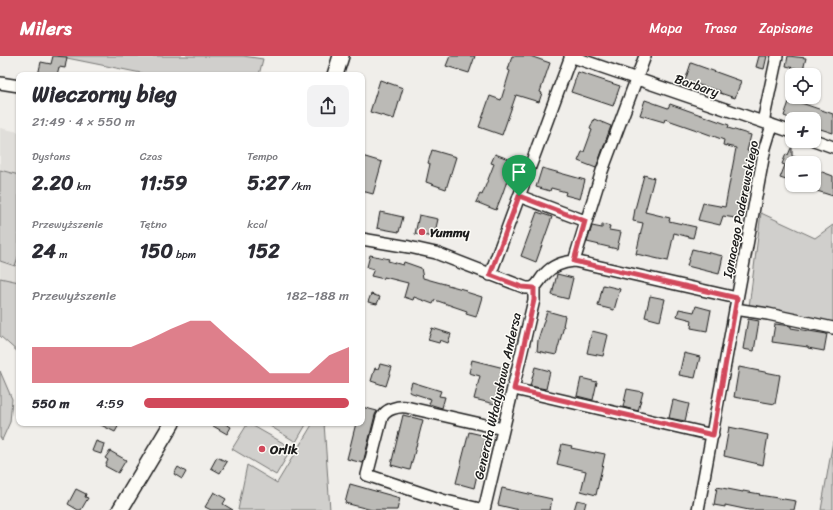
<!DOCTYPE html>
<html lang="pl">
<head>
<meta charset="utf-8">
<style>
  :root { --surface:#fff; --page:#f2f2f3; --text:#2b2b33; --muted:#7c7c81; --accent:#d1495b }
  body { margin:0; font-family:Sriracha,sans-serif; background:var(--page); color:var(--text); height:100vh; display:flex; flex-direction:column; font-size:15px; white-space:nowrap }
  * { box-sizing:border-box; margin:0 }
  p { font-size:13px; color:var(--muted) }
  .icon { flex:none; width:22px; height:22px; fill:none; stroke:currentColor; stroke-width:2; stroke-linecap:round; stroke-linejoin:round }
  .map { position:relative; flex:1; overflow:hidden }
  .sheet { position:absolute; left:16px; top:16px; width:349px; height:354px; display:flex; flex-direction:column; background:var(--surface); border-radius:8px; box-shadow:0 1px 3px #0004 }
  .sheet>* { flex:none }
  .controls { position:absolute; left:785px; top:12px; display:grid; gap:8px }
  .controls a { display:grid; place-items:center; width:36px; height:36px; border-radius:8px; background:var(--surface); box-shadow:0 1px 3px #0004; font-size:20px }
  .pin { position:absolute; display:grid; place-items:center; width:34px; height:34px; color:#fff; margin:-41px -17px; border-radius:50% 50% 50% 0; rotate:-45deg; box-shadow:0 0 4px #0007 }
  .pin .icon { rotate:45deg }
  .round { display:grid; place-items:center; flex:none; width:42px; height:42px; border-radius:8px; background:var(--page) }
  .summary { display:flex; align-items:center; justify-content:space-between; height:68px; padding:0 16px }
  h1 { font-size:22px; font-weight:700; line-height:30px }
  .stats { display:grid; grid-template-columns:repeat(3,1fr); gap:6px; height:68px; padding:4px 16px }
  .stats div { display:grid; align-content:center }
  .stats b { font-size:20px; font-weight:700 }
  .stats small { font-size:11px; font-weight:400 }
  .stats p { font-size:11px }
  .chart { height:112px; padding:8px 16px }
  .chart p { display:flex; justify-content:space-between }
  .chart svg { width:100%; height:72px; margin-top:4px; fill:var(--accent); opacity:.7 }
  ul { padding:0 16px; list-style:none; font-size:13px }
  li { display:grid; grid-template-columns:64px 48px 1fr; align-items:center; height:30px }
  li i { height:10px; border-radius:5px; background:var(--accent) }
  header { display:flex; align-items:center; gap:24px; box-sizing:border-box; height:56px; padding:0 20px; background:var(--accent); color:#fff }
  header strong { font-size:19px }
  nav { display:flex; gap:22px; margin-inline-start:auto; font-size:14px }
  .map>svg:first-child { display:block }
  .built { fill:#e0deda }
  .green { fill:#d0cfcc; stroke:#767674 }
  .building { fill:#bbbab6; stroke:#1c1c1c }
  .lines { fill:none; stroke-linecap:round; stroke-linejoin:round }
  .street-casing { stroke:#1c1c1c; stroke-width:14 }
  .secondary-casing { stroke:#1c1c1c; stroke-width:18 }
  .street { stroke:#fdfcf7; stroke-width:11 }
  .secondary { stroke:#fdfcf7; stroke-width:15 }
  .route-casing { stroke:#fff; stroke-width:8 }
  .route { stroke:#d1495b; stroke-width:5 }
  .poi-dot { fill:#d1495b; stroke:#fdfcf7; stroke-width:1.5 }
  .labels { text-anchor:middle; stroke-width:3; stroke-linejoin:round; paint-order:stroke }
  .street-label { font-size:13px; fill:#1c1c1c; stroke:#fdfcf7 }
  .poi-label { font-size:13px; font-weight:bold; fill:#1c1c1c; stroke:#fdfcf7; text-anchor:start }
</style>
</head>
<body>
<header>
<strong>Milers</strong>
<nav><a>Mapa</a><a>Trasa</a><a>Zapisane</a></nav>
</header>
<div class="map">
<svg width="833" height="454" viewBox="0 0 833 454">
  <rect width="100%" height="100%" fill="#f0eeea"/>
  <filter id="ink" filterUnits="userSpaceOnUse"><feTurbulence type="fractalNoise" baseFrequency=".025" numOctaves="2"/><feDisplacementMap in="SourceGraphic" scale="8" xChannelSelector="R" yChannelSelector="G"/><feConvolveMatrix kernelMatrix="1 2 1 2 8 2 1 2 1" color-interpolation-filters="sRGB"/></filter>
  <g filter="url(#ink)">
    <path class="built" d="M0 72 19 76V226L0 222Z"/>
    <path class="green" d="M57 0H243L263 3 259 19H151Z
      M0 114 19 119V198L15 210 0 205Z
      M761 157 815 182 833 169V269L749 251Z
      M0 222 19 226V297L0 280Z
      M0 315 12 343 10 366 2 384 0 381Z
      M248 367 292 392 276 419 232 393Z
      M265 367H307L296 386Z
      M313 367H324L330 454H238L247 409 277 427Z
      M833 385V454H821Z"/>
    <path class="building" d="M53 0 67 1 65 12 59 11 57 19H38L41 6 51 8Z
      M450 0H475L469 17 446 10Z
      M512 0H530L550 7 540 36 542 37 539 46 516 39 502 79 479 71 490 40 501 44 510 15 508 14Z
      M759 0H767L764 13 756 11Z
      M788 0 806 2 803 14 786 10Z
      M691 7 741 25 735 42 720 37V35L685 25Z
      M578 16 620 30 613 50 571 36Z
      M380 24 403 32 394 63 370 56Z
      M790 43 833 58V77L814 71V63H792L784 60Z
      M645 44 668 52 670 48 729 69 728 72 751 79 747 95 754 96 741 163 723 160 720 169 698 164 703 147 725 151 736 92 723 89 724 84 694 73 665 63 664 66 640 59Z
      M594 63 611 70 596 112 578 105 582 96H584L592 74 590 73Z
      M791 92H792V100L808 106V107H792V126L780 122 785 109 782 108 786 98 788 99Z
      M432 94 456 101 446 133 426 126 430 108 428 107Z
      M495 98 514 105 502 139 496 154 476 146 480 138 482 139 494 108 491 107Z
      M362 100 382 106 373 138 362 135Z
      M542 112 585 124 580 143 565 139 566 136 551 132 550 135 536 131Z
      M814 113 833 120V140L814 134Z
      M644 119 654 122 645 156 670 162 669 165 696 171 693 182 674 177 668 205 636 198 643 167 633 165 635 153Z
      M380 156 403 161 399 176 377 172Z
      M537 156 552 161 536 206 521 200Z
      M419 159 438 163 434 181 415 178Z
      M602 168 610 170 609 174 621 176 617 193 587 186 592 170 602 172Z
      M692 193 723 200 719 218 687 210Z
      M370 199 389 203 388 205 403 209 404 206 421 212 423 222 466 234V236L482 241 476 261 466 258 467 255 435 244 433 248 414 241 413 244 404 241 408 227 384 221V223L371 220 374 213 367 211Z
      M557 218 573 222 568 243 552 239Z
      M603 229 620 233 614 254 598 250Z
      M371 238 380 241 377 248 368 246Z
      M650 240 665 243 660 265 645 261Z
      M696 250 711 254 707 275 691 272 692 264 677 260 679 253 694 256Z
      M547 255 565 260 563 270H564L556 299 537 295 538 284Z
      M748 263 759 265 754 295 743 293Z
      M775 268 791 270V272L827 278 824 295 808 292V291L772 286Z
      M432 272 451 278 448 287 440 284 439 287 428 284Z
      M592 275 608 279 603 300 587 297Z
      M684 297 700 301 695 322 679 319Z
      M472 304 504 312 495 348 474 343 480 320 469 317Z
      M380 308 392 311 386 330 371 325 375 312 378 313Z
      M535 311 550 315 546 333 530 330Z
      M739 311 780 319 775 348 734 341Z
      M581 322 597 326 593 344 577 340Z
      M412 326 441 335 439 340 445 341 442 352 429 348 431 343 409 336Z
      M627 333 643 336 638 355 623 351Z
      M673 344 689 348 685 365 669 362Z
      M362 351 377 355 375 359 363 407 347 403 356 367H362Z
      M403 359 423 364 410 414 391 409Z
      M97 367H120L115 376Z
      M208 367H224L231 371 227 378Z
      M729 371 768 379 763 409 724 400Z
      M469 376 486 380 474 432 456 427Z
      M96 385 104 388 101 398 92 395Z
      M562 388 572 390 571 392 595 397V396L605 398 596 439 581 435 586 415 557 408Z
      M110 395 126 404 118 417 105 410 108 404 105 402Z
      M217 401 227 406 220 417 211 412Z
      M178 411 186 416 182 423 174 418Z
      M350 428 400 442 397 454H372L345 447Z
      M717 431 743 436V435L760 438 759 439 796 445 794 454H749L725 449V451L714 449Z
      M502 432 552 443 550 454H519L498 449Z
      M76 433 86 438 85 441 88 442 81 454H78L68 448Z
      M214 436 226 443 223 448 233 454H211L205 451Z
      M577 444 586 446 584 454H574Z"/>
    <g class="lines">
      <g class="street-casing">
        <path id="street" d="M570 0 792 76
          M0 27 19 30
          M763 66 777 0
          M814 84 833 91
          M519 140 585 165
          M362 183 409 191 436 197 526 232C538 233 538 225 545 218 553 209 563 206 574 205L737 242
          M574 205 602 115 645 0
          M490 219 571 0
          M735 253 768 258 833 272
          M514 333 713 379
          M484 454 442 444 367 419 382 361C386 353 398 350 406 351L503 373
          M484 454 534 244V232
          M698 454 765 92 772 69"/>
      </g>
      <g class="secondary-casing">
        <path id="secondary" d="M335 19 341 0
          M120 454 172 367"/>
      </g>
      <use href="#street" class="street"/>
      <use href="#secondary" class="secondary"/>
    </g>
  </g>
  <g class="lines" filter="url(#ink)">
    <g class="route-casing">
      <path id="route" d="M519 140 585 165 574 205 737 242 713 379 514 333 534 244V232L522 231 490 219Z"/>
    </g>
    <use href="#route" class="route"/>
  </g>
  <g class="poi-dot">
    <circle cx="422" cy="176" r="4"/>
    <circle cx="262" cy="393" r="4"/>
  </g>
  <g class="labels">
    <g class="street-label">
      <text transform="translate(697 29) rotate(19)" y="5">Barbary</text>
      <text transform="translate(740 153) rotate(-79)" y="5">Ignacego Paderewskiego</text>
      <text transform="translate(497 340) rotate(-77)" y="5">Generała Władysława Andersa</text>
    </g>
    <g class="poi-label">
      <text x="430" y="181">Yummy</text>
      <text x="270" y="398">Orlik</text>
    </g>
  </g>
</svg>
<div class="controls">
<a><svg class="icon" aria-label="locate" viewBox="0 0 24 24"><circle cx="12" cy="12" r="6"/><path d="M12 2v4M12 18v4M2 12h4M18 12h4"/></svg></a>
<a>+</a>
<a>−</a>
</div>
<div class="pin" style="left:519px;top:140px;background:#1e9e55"><svg class="icon" aria-label="arrive" viewBox="0 0 24 24"><path d="M6 21V4h12l-3 4 3 4H6"/></svg></div>
<section class="sheet">
<div class="summary"><div><h1>Wieczorny bieg</h1><p>21:49 · 4 × 550 m</p></div><a class="round"><svg class="icon" aria-label="share" viewBox="0 0 24 24"><path d="M12 15V3M7 8l5-5 5 5M5 13v7h14v-7"/></svg></a></div>
<div class="stats">
<div><p>Dystans</p><b>2.20<small> km</small></b></div>
<div><p>Czas</p><b>11:59</b></div>
<div><p>Tempo</p><b>5:27<small> /km</small></b></div>
</div>
<div class="stats">
<div><p>Przewyższenie</p><b>24<small> m</small></b></div>
<div><p>Tętno</p><b>150<small> bpm</small></b></div>
<div><p>kcal</p><b>152</b></div>
</div>
<div class="chart"><p><span>Przewyższenie</span>182–188 m</p>
<svg viewBox="0 0 160 44" preserveAspectRatio="none"><path d="M0 44V22L10 22L20 22L30 22L40 22L50 22L60 17L70 11L80 6L90 6L100 17L110 27L120 38L130 38L140 38L150 27L160 22V44z"/></svg>
</div>
<ul>
<li><b>550 m</b>4:59<i style="width:100%"></i></li>
</ul>
</section>
</div>
</body>
</html>
